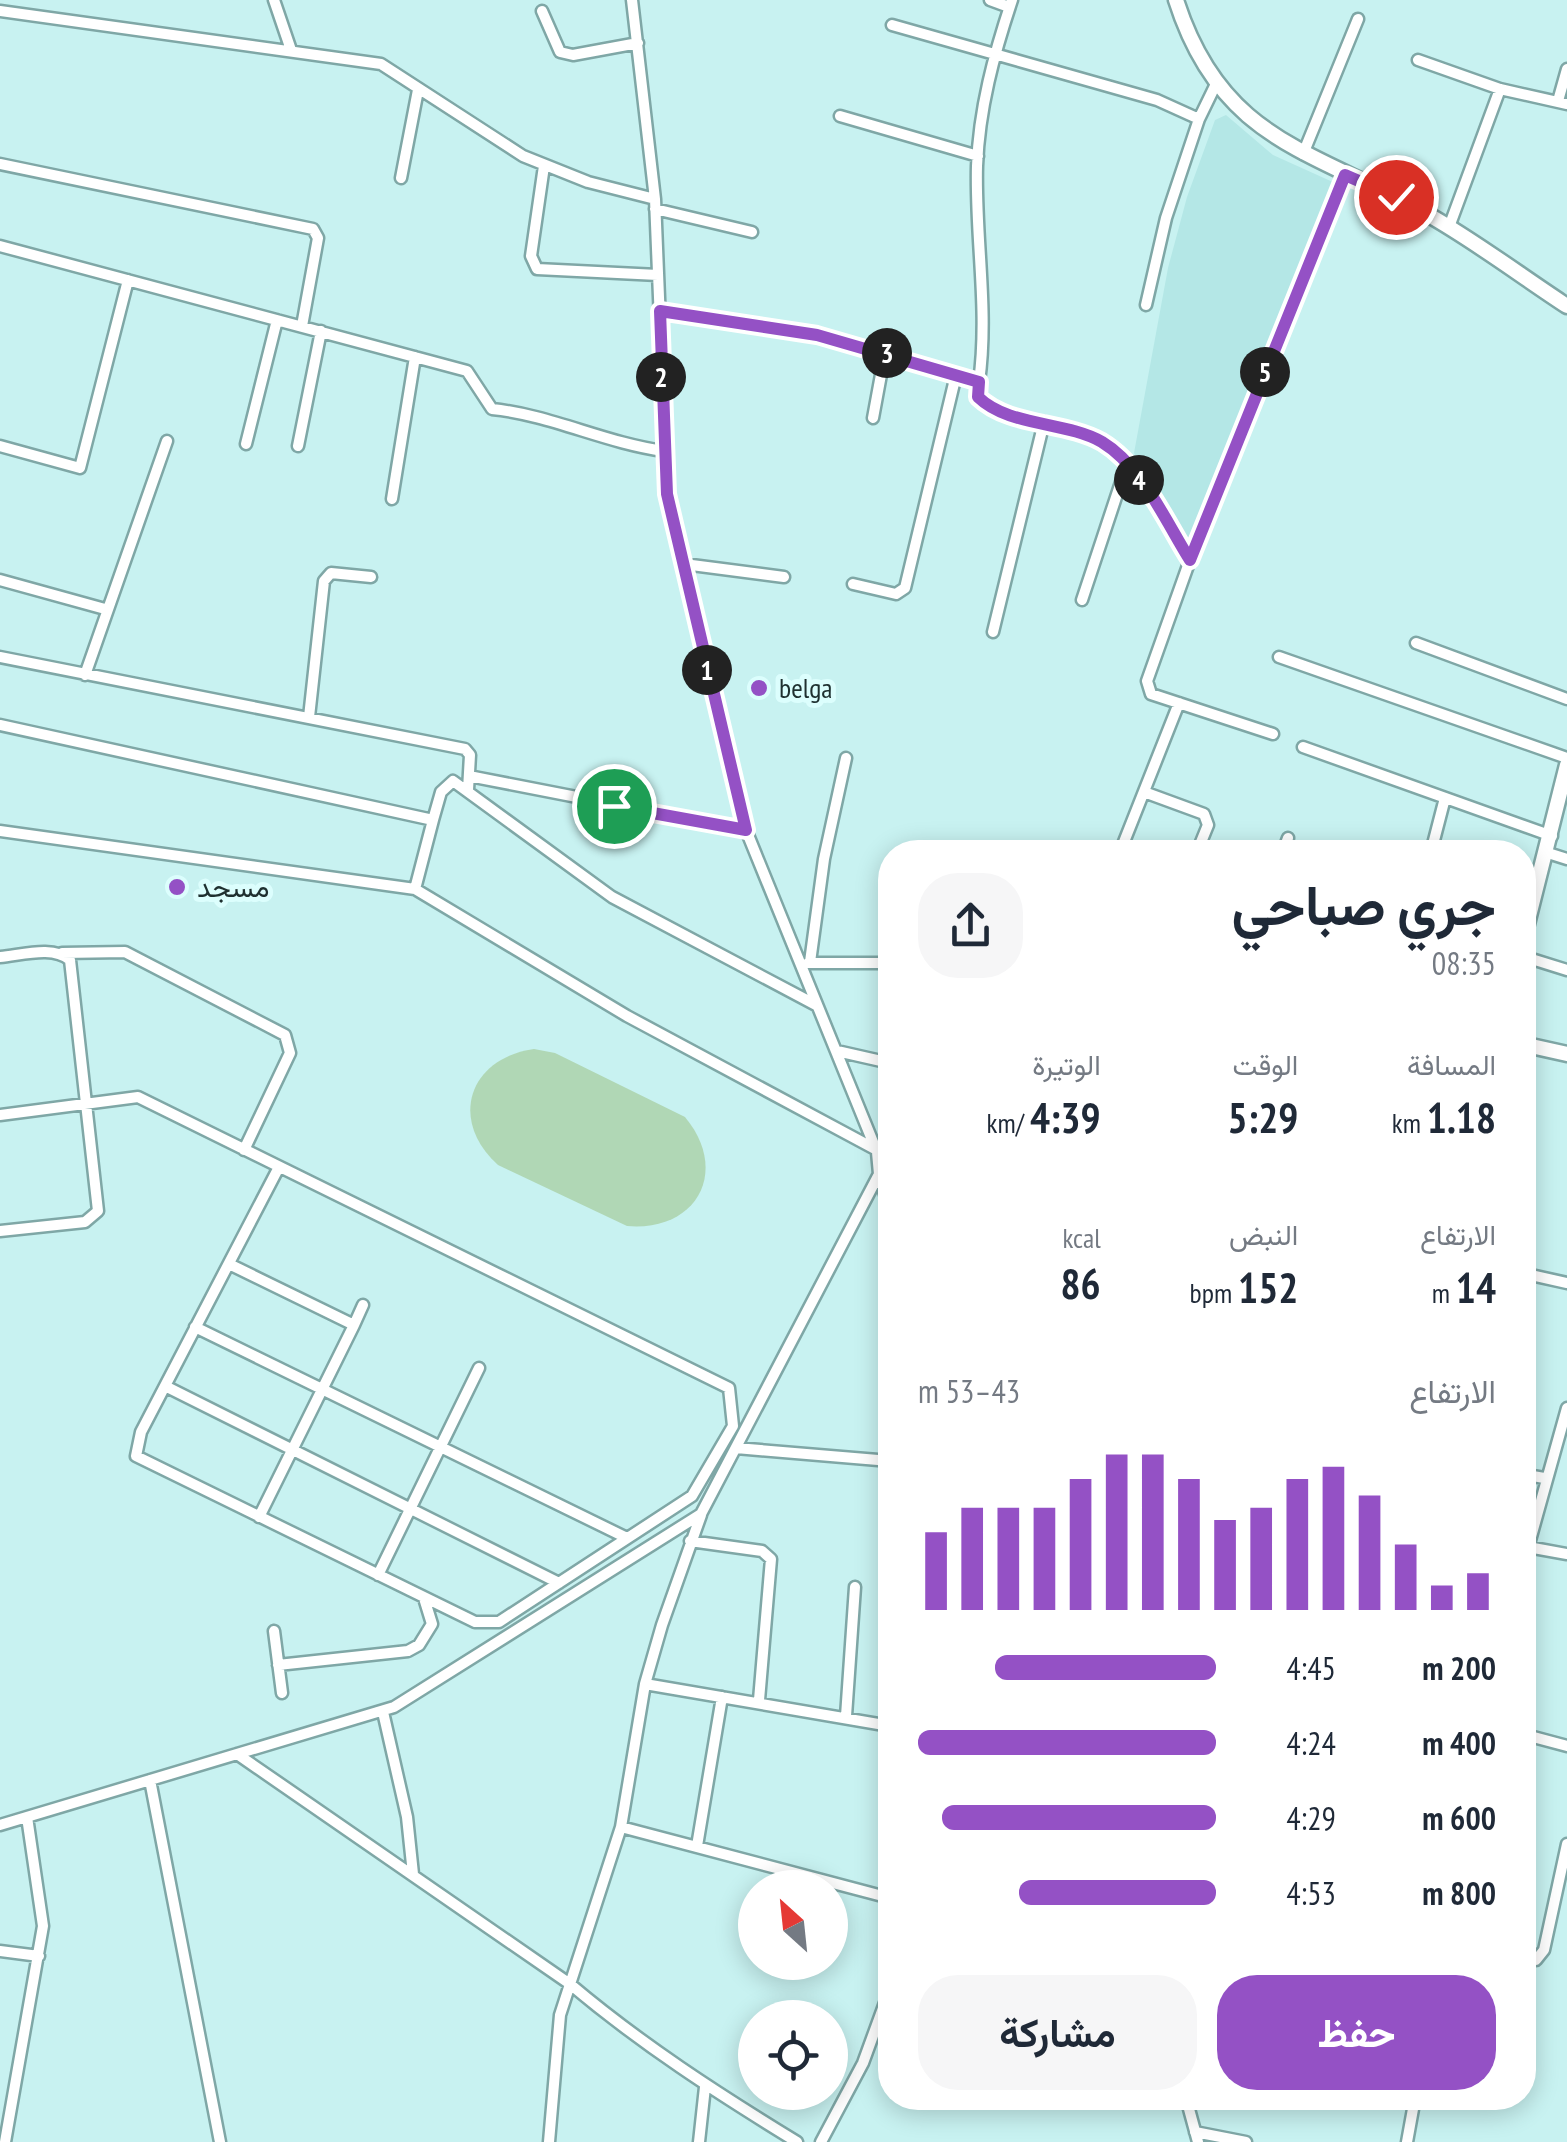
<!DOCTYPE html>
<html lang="ar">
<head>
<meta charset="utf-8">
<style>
  :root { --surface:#fff; --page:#f6f6f7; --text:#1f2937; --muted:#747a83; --accent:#9451c5 }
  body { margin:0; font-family:"PT Sans Narrow",Vazirmatn,sans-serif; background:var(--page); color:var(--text); direction:rtl; height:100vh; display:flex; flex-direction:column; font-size:38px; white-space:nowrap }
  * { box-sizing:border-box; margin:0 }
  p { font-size:32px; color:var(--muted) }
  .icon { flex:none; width:55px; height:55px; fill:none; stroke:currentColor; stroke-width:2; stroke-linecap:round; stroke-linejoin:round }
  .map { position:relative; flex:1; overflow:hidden; direction:ltr }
  .side { position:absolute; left:878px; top:840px; width:658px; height:1270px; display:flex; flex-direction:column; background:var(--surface); border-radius:40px; box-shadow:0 5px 25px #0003; direction:rtl }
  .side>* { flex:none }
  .needle { width:65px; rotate:333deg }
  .controls { position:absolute; left:738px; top:1870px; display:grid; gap:20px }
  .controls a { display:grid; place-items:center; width:110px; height:110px; border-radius:50%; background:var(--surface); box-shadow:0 5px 25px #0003; font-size:50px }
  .pin { position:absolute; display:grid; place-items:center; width:85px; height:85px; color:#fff; margin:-42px; border:5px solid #fff; border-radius:50%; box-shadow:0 2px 10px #0007 }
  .km { position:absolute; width:50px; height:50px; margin:-25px; border-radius:50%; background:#222; color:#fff; font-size:28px; line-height:50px; text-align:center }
  .round { display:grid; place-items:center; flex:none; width:105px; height:105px; border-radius:40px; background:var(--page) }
  .overview { display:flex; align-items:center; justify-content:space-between; height:170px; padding:0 40px }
  h1 { font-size:55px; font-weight:700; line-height:75px }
  .figures { display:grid; grid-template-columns:repeat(3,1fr); gap:15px; height:170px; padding:10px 40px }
  .figures div { display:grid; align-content:center }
  .figures b { font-size:42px; font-weight:700 }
  .figures small { font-size:28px; font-weight:400 }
  .figures p { font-size:28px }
  .chart { height:280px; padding:20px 40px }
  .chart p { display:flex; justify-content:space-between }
  .chart svg { width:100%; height:180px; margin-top:10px; stroke:var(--accent); stroke-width:6 }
  .button { display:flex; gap:20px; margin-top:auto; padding:20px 40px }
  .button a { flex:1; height:115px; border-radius:40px; background:var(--accent); color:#fff; font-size:40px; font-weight:700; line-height:115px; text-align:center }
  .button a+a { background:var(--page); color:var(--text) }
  ul { padding:0 40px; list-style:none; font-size:32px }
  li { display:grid; grid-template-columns:160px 120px 1fr; align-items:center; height:75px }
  li i { height:25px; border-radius:12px; background:var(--accent) }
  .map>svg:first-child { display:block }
  .built { fill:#b4e7e6 }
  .green { fill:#b0d7b5 }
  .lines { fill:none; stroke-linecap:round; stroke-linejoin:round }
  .street-casing { stroke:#7fa7a6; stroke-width:15 }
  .secondary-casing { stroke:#7fa7a6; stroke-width:19 }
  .street { stroke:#fff; stroke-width:10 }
  .secondary { stroke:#fff; stroke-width:14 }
  .route-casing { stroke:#fff; stroke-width:20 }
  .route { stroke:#9451c5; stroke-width:12 }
  .poi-dot { fill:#9451c5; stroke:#dcfefd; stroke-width:4 }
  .labels { text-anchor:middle; stroke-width:10; stroke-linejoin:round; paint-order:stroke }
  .poi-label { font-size:28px; fill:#1f3030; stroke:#dcfefd; text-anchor:start }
</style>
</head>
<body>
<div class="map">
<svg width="1567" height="2142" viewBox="0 0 1567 2142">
  <rect width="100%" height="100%" fill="#c8f2f1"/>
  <path class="built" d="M1226 115 1273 155 1335 183V188L1189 541 1134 453 1168 268 1187 197 1215 120Z"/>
  <path class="green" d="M534 1049 555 1053 685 1117C730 1171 697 1232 627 1226L498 1165C448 1120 469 1058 534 1049Z"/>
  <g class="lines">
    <g class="street-casing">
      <path id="street" d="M274 0 291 50
        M990 0 1009 7
        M0 11 381 64 523 156 588 182 655 199
        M542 11 560 52 573 55 638 43
        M892 25 1157 100 1199 119 1166 218 1146 305
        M1418 60 1500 89 1567 104
        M1558 101 1567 69
        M840 116 978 156
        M1199 119 1216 84
        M1303 154 1358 19
        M0 164 313 229 318 238 302 326
        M544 166 531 256 537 269 658 275
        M401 178 418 90
        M655 209 752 232
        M1449 227 1500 89
        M0 246 467 371 492 409C551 415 605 443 664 451
        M659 311 817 335 979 382C989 309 975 239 977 166 979 109 994 54 1012 0
        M979 382 978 397C1008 427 1066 421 1102 442 1142 466 1166 522 1190 560
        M873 418 885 353
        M246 444 277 320
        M0 446 80 468 128 280
        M298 446 321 331
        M392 499 415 357
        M684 564 784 577
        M0 580 105 609
        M853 584 896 594 905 588 956 375
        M1082 600 1127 464
        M993 632 1044 422
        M1416 643 1567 699
        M0 657 465 749 470 755 468 790
        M1279 657 1567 758
        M85 675 167 441
        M309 717 324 581 331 573 371 577
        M0 725 433 820 415 889
        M1273 734 1151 694 1147 681 1190 560 1345 175
        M1303 747 1552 836
        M469 776 746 830
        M1144 792 1204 814 1208 825 1197 852
        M433 820 441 792 453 781 612 897 816 1005
        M0 831 415 889 627 1016 890 1157
        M1120 852 1179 703
        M1283 852 1288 838
        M1431 852 1445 798
        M1548 853 1567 859
        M62 953 125 952 285 1035 290 1053 244 1150
        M1522 956 1567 970
        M0 957C22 955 53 945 70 960L98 1211 85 1222 0 1231
        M810 962 824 859 846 758
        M808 963H890
        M837 1051 890 1063
        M0 1115 138 1097 729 1388 733 1426 692 1496 499 1622H475L136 1456 141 1432 279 1167
        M879 1174 890 1211
        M229 1264 354 1325 259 1517
        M1522 1273 1567 1283
        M354 1325 363 1305
        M195 1327 627 1538
        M165 1386 559 1583
        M736 1448 890 1461
        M1522 1474 1544 1478
        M690 1541 762 1551 771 1559 759 1700
        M1528 1547 1567 1554
        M1522 1569 1567 1408
        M378 1575 479 1368
        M274 1631 282 1693
        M278 1665 408 1651 419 1645 432 1624 424 1598
        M645 1684 890 1726
        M383 1712 407 1817 413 1874
        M846 1716 855 1587
        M1522 1734 1567 1746
        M237 1754 570 1984C641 2044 717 2093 797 2142
        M150 1780 220 2142
        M0 1825 394 1707 701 1514 879 1174 877 1152 746 830 667 494 655 199 632 0
        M621 1827 890 1898
        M697 1846 722 1697
        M0 1951 39 1956
        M1522 1960H1536L1544 1950 1567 1844
        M1186 2098 1198 2142
        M1195 2132 1246 2142
        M5 2142 43 1926 27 1817
        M549 2142 560 2015 621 1827 645 1684 662 1625 701 1515
        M699 2142 705 2087
        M821 2142 863 2063 890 1989
        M1407 2142 1415 2098"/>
    </g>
    <g class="secondary-casing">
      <path id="secondary" d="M1176 0C1221 142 1314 150 1427 214 1475 241 1521 276 1567 306
        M1522 944 1567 765
        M1522 1044 1567 1054"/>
    </g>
    <use href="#street" class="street"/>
    <use href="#secondary" class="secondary"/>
  </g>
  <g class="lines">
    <g class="route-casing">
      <path id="route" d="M614 806 746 830 667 494 660 311 817 335 979 382 978 397C1009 427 1065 421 1102 442 1142 466 1166 522 1190 560L1345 175 1396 197"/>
    </g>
    <use href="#route" class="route"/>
  </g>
  <g class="poi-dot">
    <circle cx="759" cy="688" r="10"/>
    <circle cx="177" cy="887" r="10"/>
  </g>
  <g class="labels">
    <g class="poi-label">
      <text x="779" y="698">belga</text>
      <text x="197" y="897">مسجد</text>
    </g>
  </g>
</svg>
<div class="controls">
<a><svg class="needle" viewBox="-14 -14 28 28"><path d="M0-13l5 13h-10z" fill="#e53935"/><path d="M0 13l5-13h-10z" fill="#747a83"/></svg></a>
<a><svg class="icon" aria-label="locate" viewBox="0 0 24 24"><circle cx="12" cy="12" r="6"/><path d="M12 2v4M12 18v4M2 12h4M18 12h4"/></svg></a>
</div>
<div class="pin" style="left:614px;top:806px;background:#1e9e55"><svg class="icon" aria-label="arrive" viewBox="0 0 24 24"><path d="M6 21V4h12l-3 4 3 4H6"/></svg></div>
<div class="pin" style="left:1396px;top:197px;background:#d93025"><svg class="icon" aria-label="check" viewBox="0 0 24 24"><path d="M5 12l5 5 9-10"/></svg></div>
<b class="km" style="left:707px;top:670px">1</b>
<b class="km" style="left:661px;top:377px">2</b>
<b class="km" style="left:887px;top:353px">3</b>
<b class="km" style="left:1139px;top:480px">4</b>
<b class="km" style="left:1265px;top:372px">5</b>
<section class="side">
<div class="overview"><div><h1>جري صباحي</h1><p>08:35</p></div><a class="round"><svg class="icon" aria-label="share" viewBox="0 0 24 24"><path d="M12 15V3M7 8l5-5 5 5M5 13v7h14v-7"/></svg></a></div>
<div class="figures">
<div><p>المسافة</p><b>1.18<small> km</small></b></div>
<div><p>الوقت</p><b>5:29</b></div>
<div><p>الوتيرة</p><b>4:39<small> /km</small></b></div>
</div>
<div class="figures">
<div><p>الارتفاع</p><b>14<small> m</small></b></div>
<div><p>النبض</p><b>152<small> bpm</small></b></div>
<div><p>kcal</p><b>86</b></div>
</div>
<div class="chart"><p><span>الارتفاع</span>43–53 m</p>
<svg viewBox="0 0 160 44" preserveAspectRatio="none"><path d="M5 44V25M15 44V19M25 44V19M35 44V19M45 44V12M55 44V6M65 44V6M75 44V12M85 44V22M95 44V19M105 44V12M115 44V9M125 44V16M135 44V28M145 44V38M155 44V35"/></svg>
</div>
<ul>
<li><b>200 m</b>4:45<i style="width:74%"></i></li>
<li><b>400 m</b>4:24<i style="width:100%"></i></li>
<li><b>600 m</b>4:29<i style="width:92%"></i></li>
<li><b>800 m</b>4:53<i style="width:66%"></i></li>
</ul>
<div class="button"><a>حفظ</a><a>مشاركة</a></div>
</section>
</div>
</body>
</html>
